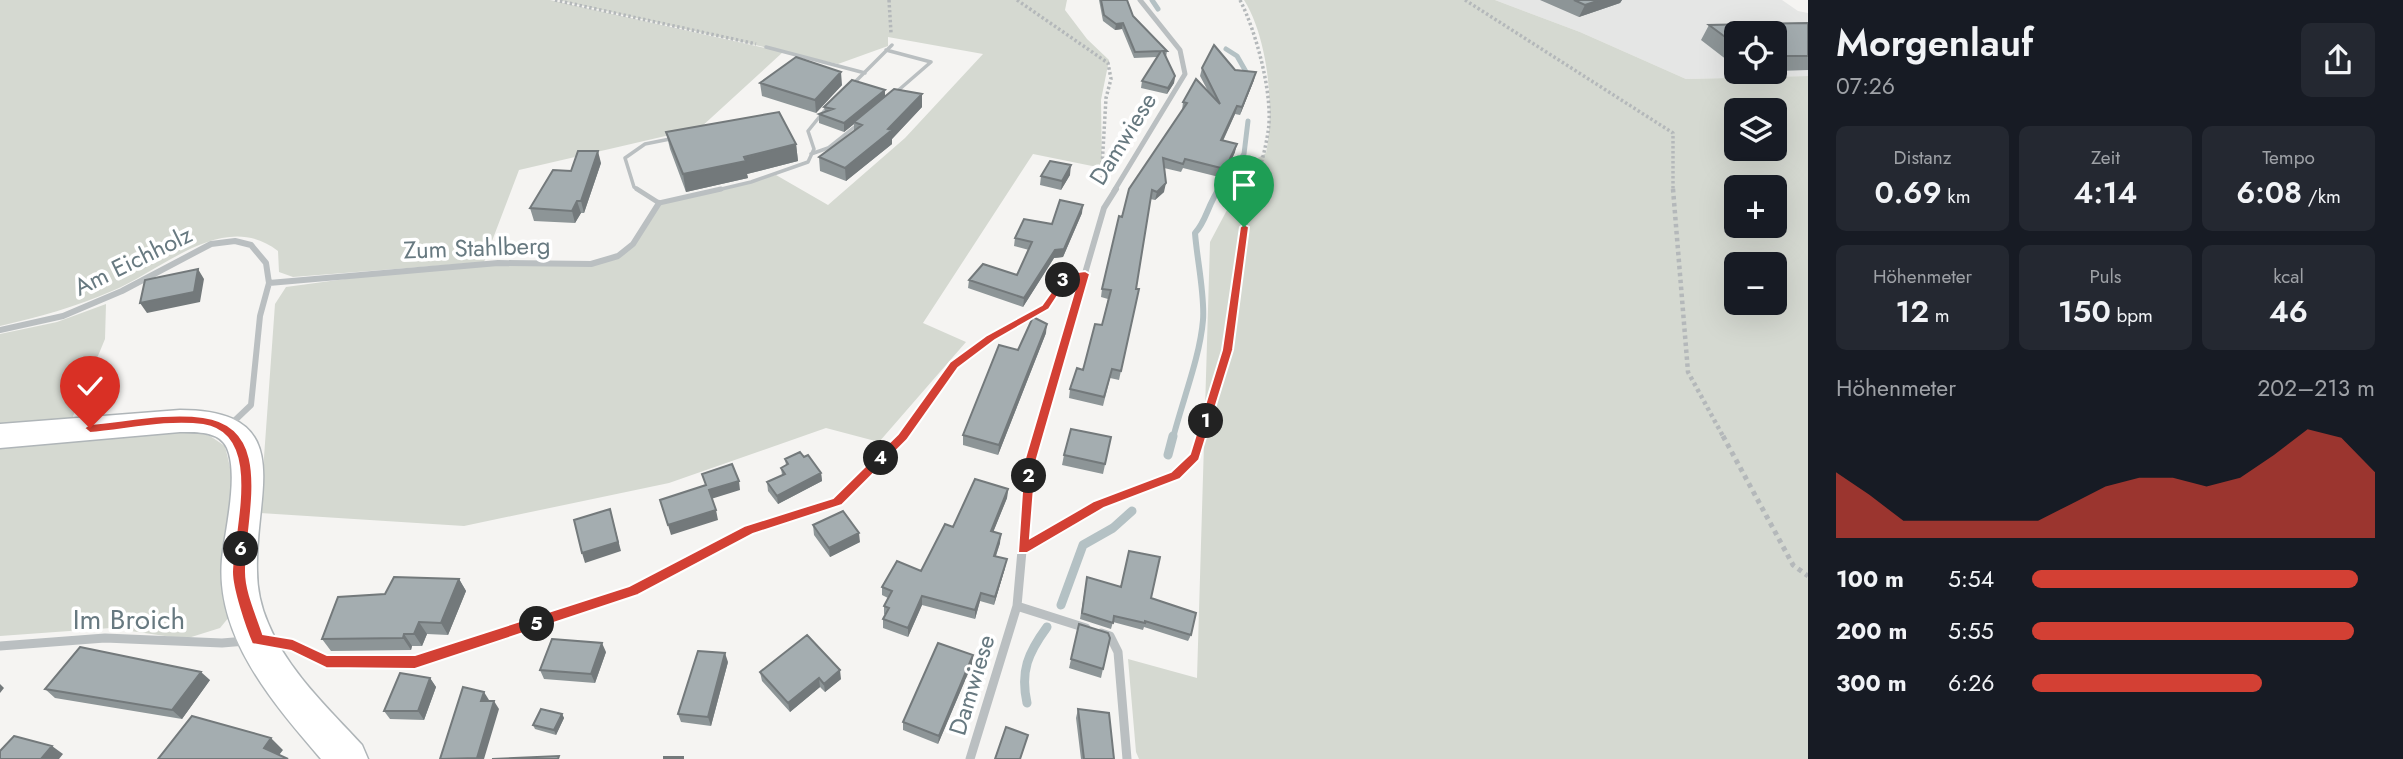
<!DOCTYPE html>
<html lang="de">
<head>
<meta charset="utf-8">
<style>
  :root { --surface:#171b24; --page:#242831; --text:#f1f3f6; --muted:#9ea1a6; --accent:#d34034 }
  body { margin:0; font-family:Jost,sans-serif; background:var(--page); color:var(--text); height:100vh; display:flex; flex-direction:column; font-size:26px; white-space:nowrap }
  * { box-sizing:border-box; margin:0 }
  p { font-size:23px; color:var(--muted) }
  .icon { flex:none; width:38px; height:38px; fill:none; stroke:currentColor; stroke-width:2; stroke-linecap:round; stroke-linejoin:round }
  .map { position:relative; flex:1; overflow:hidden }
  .sheet { display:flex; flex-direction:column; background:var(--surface); width:595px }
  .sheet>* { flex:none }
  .tools { position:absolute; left:1724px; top:21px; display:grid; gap:14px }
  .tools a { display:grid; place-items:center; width:63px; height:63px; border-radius:10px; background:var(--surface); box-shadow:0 7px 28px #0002; font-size:35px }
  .pin { position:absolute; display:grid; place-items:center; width:60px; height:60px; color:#fff; margin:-72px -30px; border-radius:50% 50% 50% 0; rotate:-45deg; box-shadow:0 0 7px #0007 }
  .pin .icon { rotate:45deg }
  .km { position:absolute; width:35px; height:35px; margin:-18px; border-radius:50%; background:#222; color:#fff; font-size:19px; line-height:35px; text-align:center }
  .round { display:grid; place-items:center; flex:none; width:74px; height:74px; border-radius:10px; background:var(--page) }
  .overview { display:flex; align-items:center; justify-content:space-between; height:119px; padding:0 28px }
  h1 { font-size:38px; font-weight:600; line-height:52px }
  .stats { display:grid; grid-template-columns:repeat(3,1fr); gap:10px; height:119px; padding:7px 28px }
  .stats div { display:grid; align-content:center; border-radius:10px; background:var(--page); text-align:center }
  .stats b { font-size:30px; font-weight:600 }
  .stats small { font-size:19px; font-weight:400 }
  .stats p { font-size:19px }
  .chart { height:196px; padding:14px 28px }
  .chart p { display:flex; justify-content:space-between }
  .chart svg { width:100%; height:126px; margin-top:7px; fill:var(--accent); opacity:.7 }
  ul { padding:0 28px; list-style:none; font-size:23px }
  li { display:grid; grid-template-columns:112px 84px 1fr; align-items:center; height:52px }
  li i { height:18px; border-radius:9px; background:var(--accent) }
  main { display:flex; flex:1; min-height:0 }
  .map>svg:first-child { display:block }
  .built { fill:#e5e6e5; fill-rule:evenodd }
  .green { fill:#d5d9d1; fill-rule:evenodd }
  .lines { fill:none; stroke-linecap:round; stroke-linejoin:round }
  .stream-far2 { stroke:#b4c1c4; stroke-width:5 }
  .stream-far1 { stroke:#b4c1c4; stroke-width:6 }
  .stream { stroke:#b4c1c4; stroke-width:9 }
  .secondary-casing { stroke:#afb5b8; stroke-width:3 }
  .path-far2 { stroke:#b4b8ba; stroke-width:3.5; stroke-dasharray:2.5 2.5; stroke-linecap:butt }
  .path-far1 { stroke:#b4b8ba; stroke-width:4.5; stroke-dasharray:3.5 3.5; stroke-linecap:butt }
  .path { stroke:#b4b8ba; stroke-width:5; stroke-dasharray:4.5 4.5; stroke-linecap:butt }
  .lane-far1 { stroke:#babfc1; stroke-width:3.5 }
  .lane { stroke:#babfc1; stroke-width:5 }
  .street-far2 { stroke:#babfc1; stroke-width:5 }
  .street-far1 { stroke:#babfc1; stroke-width:6 }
  .street { stroke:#babfc1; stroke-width:9 }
  .secondary { fill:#fff; fill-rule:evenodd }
  .wall { fill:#8d9597 }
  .shaded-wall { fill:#73797b }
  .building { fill:#a4adb0; stroke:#73797b; stroke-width:2 }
  .route { fill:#d34034; stroke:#fff; stroke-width:2 }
  .labels { text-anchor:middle; stroke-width:7; stroke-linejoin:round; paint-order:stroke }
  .street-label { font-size:24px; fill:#677980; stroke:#fff }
  .near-street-label { font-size:28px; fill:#677980; stroke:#fff }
</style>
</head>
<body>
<main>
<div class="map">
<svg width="1808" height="759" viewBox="0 0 1808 759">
  <rect width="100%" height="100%" fill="#f5f4f2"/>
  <path class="built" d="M1495 0H1782L1798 11 1808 13V76L1686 79 1580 32ZM1736 33H1774V72H1736Z"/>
  <path class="green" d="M0 0H550L783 52 700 128 519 170 484 262 293 277 279 272 278 251C224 209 163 270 112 291 75 307 39 317 0 326Z
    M558 0H1067L1065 10 1087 39 1109 60 1101 100 1102 168 1033 154 923 323 966 342 879 442 826 428 669 483 464 526 260 513 275 304 286 287 419 269 497 264 590 265 620 257 661 203 776 175 828 205 905 138 983 54 888 37V46L838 64Z
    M1244 0H1495L1580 32 1686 79 1808 76V759H1139L1136 752 1128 659 1197 678 1210 242 1253 161 1266 153C1275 109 1268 38 1244 0ZM1736 110H1774V149H1736ZM1774 187V226H1736V187ZM1774 264V303H1736V264Z
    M106 304 105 339 71 421 0 426V334L57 322Z
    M184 427 210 436 225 446 233 480 234 611 220 628 185 639 111 628 0 636V443Z"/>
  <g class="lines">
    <path class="stream-far2" d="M1152 0 1158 9
      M1226 49 1237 56 1249 77
      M1218 191 1244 154 1248 121"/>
    <path class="stream-far1" d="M1173 438C1182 402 1200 357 1203 320 1205 295 1197 260 1195 233 1206 222 1208 204 1219 189"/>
    <path class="stream" d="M1168 455 1173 436
      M1061 605 1083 545 1113 528 1132 511
      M1027 703C1020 671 1028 653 1047 627"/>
    <g class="secondary-casing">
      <path id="secondary" d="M180 410C300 410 254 494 257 571 257 589 261 607 268 623 287 670 329 709 362 745L368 759H321C274 704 215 637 222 559 225 530 239 476 227 448 220 431 196 432 180 432L0 448V424Z"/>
    </g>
    <path class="path-far2" d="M555 0 756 44
      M889 0 891 33
      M1017 0 1108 63 1111 79 1106 98 1101 184
      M1240 0C1256 31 1274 97 1268 132 1265 152 1259 171 1254 191
      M1465 0 1673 133V191"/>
    <path class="path-far1" d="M1673 189 1688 372 1724 438
      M1201 438 1228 350 1245 227 1254 189"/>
    <path class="path" d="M1723 436 1793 565 1808 576
      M1038 540 1099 504 1176 476 1195 456 1201 436"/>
    <path class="lane-far1" d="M766 47 865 73
      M886 50 931 62 894 94
      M852 85 892 45
      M811 154 828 148 857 125
      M640 191 634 187 625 158 645 144 675 138
      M713 191 751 182 808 162 814 149 808 131 829 105"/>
    <path class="lane" d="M637 189 659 203 721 189"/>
    <path class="street-far2" d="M1114 191 1185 74 1180 50 1140 0"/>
    <path class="street-far1" d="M269 283 498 263 591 264 618 256 633 244 659 203
      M0 330 63 316 122 291 211 244 235 241 251 245 266 263 269 283 260 316 251 405 229 426
      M901 438 954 365 991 337 1046 307 1064 278 1085 274
      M1037 438 1104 208 1116 189"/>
    <path class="street" d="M1017 606 1086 628
      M1101 633 1110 636 1118 652 1127 759
      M269 642 293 645 325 662H415L633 591 749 530 837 501 903 436
      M0 646 105 638 222 643 246 641
      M970 759 1017 606 1030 462 1038 436"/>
    <use href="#secondary" class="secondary"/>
  </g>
  <path class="wall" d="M1099 0H1127L1133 16 1167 51 1166 57 1175 76 1174 83 1167 94 1141 88 1142 81 1157 57 1134 58 1122 29 1115 30 1103 21Z
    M1540 0H1622L1620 3 1579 17Z
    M1808 23V70L1774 71V33H1736V67L1701 40 1709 25Z
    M1202 68 1235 70 1254 80 1240 115 1235 114 1223 141 1235 152 1223 178 1183 168 1181 172 1164 168V192L1155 200 1150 199 1136 289H1139L1119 380 1110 378 1103 406 1069 398 1070 389 1083 370 1102 325 1108 299 1101 297 1102 289 1122 217 1182 111 1183 102 1208 91 1200 76Z
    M760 83 842 85 816 113 762 96Z
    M922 94V107L892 139V144L846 181 820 171 819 157 854 131V124L844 132 819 123V114L825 112 824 107 885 97Z
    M666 132 796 144 798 161 747 174 748 178 686 192 670 149Z
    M601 163 584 213H581L575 223 534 221 530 208 571 171Z
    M1070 175 1061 190 1040 185 1041 176Z
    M1082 213 1063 257 1054 258 1023 307 968 288 969 280 1017 275 1029 250 1014 246 1015 238Z
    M1046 333 998 455 963 445V435L1018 350Z
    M1111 437 1103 474 1062 465 1064 455Z
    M804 457 821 473 822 481 778 504 768 491 767 482 782 475 781 468 786 465 785 459Z
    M1008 489 1007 498 993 532 1000 543 996 556 1005 568 994 605 980 601 975 619 922 605 908 637 883 628V619L885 615 884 614V606L888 598 882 595V587L921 571 953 527Z
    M813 525 860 542 830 557 814 535Z
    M459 579 466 591 448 635 427 634 422 646H412L411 650 331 651 322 639 385 594Z
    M1086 583 1151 598 1191 635 1188 641 1144 627 1143 630 1113 622 1111 629 1080 619Z
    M1079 624 1103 669 1101 678 1069 668Z
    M606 652 595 683 544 679 540 670Z
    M973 655 972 664 938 744 903 730V722Z
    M728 662 711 726 681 722 678 714Z
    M760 672 841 679 825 692 820 687 790 712 762 681Z
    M430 678 436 687 424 720 390 719 384 711Z
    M210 680 182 719 55 698 45 689Z
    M1078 709 1114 759H1081L1076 718Z
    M562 714 564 718 556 735 535 729 533 725Z"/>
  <path class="shaded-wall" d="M1600 0H1622L1620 3 1579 17 1585 5Z
    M1123 23 1122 29 1115 30 1116 24Z
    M841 72 842 85 816 113 815 100Z
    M1256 72 1254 80 1240 115 1242 107Z
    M1175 76 1174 83 1167 94 1168 88Z
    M885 90V99L854 122V124L844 132V123Z
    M922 94V107L892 139V144L846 181 845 168 888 129Z
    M1237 106 1235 114 1219 149 1221 140Z
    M796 144 798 161 747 174 748 178 686 192 683 174Z
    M1237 144 1235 152 1223 178 1225 169Z
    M598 151 601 163 584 213 581 201Z
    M1071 165 1070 175 1061 190 1062 181Z
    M1166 183 1164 192 1155 200 1157 192Z
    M577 201 581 213 575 223 572 211Z
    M1083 205 1082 213 1063 257 1054 258 1023 307 1024 298Z
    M198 269 204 279 200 302 147 313 140 303Z
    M1047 324 1046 333 998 455 999 445Z
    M821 473 822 481 778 504 777 496Z
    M739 481 740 490 711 499 709 490Z
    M1008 489 1007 498 990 540 991 531Z
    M610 509 621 551 585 563 582 553Z
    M716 510 718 520 671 535 668 525Z
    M859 533 860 542 830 557 829 548Z
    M1001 534 1000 543 993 564 994 556Z
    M1007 559 1005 568 994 605 995 597Z
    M459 579 466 591 448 635 441 623Z
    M981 593 980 601 975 619V610Z
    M922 596V605L908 637V628Z
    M419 622 427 634 422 646 414 634Z
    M404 634 412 646 411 650 403 638Z
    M602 643 606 652 595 683 591 674Z
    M725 653 728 662 711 726 708 717Z
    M973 655 972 664 938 744 939 736Z
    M840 670 841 679 825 692 824 684Z
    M201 672 210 680 182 719 172 710Z
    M430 678 436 687 424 720 418 711Z
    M819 678 820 687 790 712 788 703Z
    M0 684 4 688 0 693Z
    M484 692 489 700 486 709 481 701Z
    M494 701 499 709 484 759H477Z
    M562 714 564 718 556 735 554 730Z
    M271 738 283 750 276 759 264 748Z
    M52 746 63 754 59 759H41Z"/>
  <path class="building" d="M1101 0H1127L1133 16 1167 51H1163L1175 76 1168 88 1142 81 1161 51 1135 52 1123 23 1116 24 1104 15Z
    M1574 0H1600L1585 5Z
    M1808 23V56H1774V33H1736V45L1709 25Z
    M1214 45 1235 70 1256 72 1242 107 1237 106 1221 140 1237 144 1225 169 1185 159 1183 164 1163 158 1166 183 1157 192 1152 190 1136 289H1139L1121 371 1112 369 1104 397 1070 389 1077 368 1083 370 1095 324 1102 325 1111 290 1102 289 1119 216 1122 217 1129 189 1187 103 1183 102 1196 79 1220 104 1202 68Z
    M796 57 841 72 815 100 760 83Z
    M852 80 885 90 844 123 819 114 833 109 824 107Z
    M894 89 922 94 888 129 892 130 845 168 819 157 862 125 854 122Z
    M779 112 796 144 744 157 746 161 683 174 666 132Z
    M578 151H598L581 201H577L572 211 530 208 553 170 571 171Z
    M1050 161 1071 165 1062 181 1041 176Z
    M1060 200 1083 205 1064 249 1055 250 1024 298 969 280 983 264 1017 275 1032 242 1015 238 1024 219 1052 224Z
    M198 269 194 292 140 303 145 280Z
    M1033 317 1047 324 999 445 963 435 999 345 1018 350Z
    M1071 429 1111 437 1105 464 1064 455Z
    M800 452 804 457 808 455 821 473 777 496 767 482 785 474 781 468 788 464 785 459Z
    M732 464 739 481 709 490 716 510 668 525 660 500 706 485 702 474Z
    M975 479 1008 489 991 531 1001 534 994 556 1007 559 995 597 981 593 975 610 922 596 908 628 883 619 889 608 884 606 892 591 882 587 897 561 921 571 945 524 953 527Z
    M610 509 618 542 582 553 574 520Z
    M843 511 859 533 829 548 813 525Z
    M1129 551 1160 557 1151 598 1196 613 1191 635 1145 621V623L1114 616 1113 623 1082 613 1087 577 1121 587Z
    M394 577 459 579 441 623 419 622 414 634H404L403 638 322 639 338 597 385 594Z
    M1079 624 1108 633 1110 638 1103 669 1071 659Z
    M807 635 840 670 824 684 819 678 788 703 760 672Z
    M552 639 602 643 591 674 540 670Z
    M938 643 973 655 939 736 903 722Z
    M80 647 201 672 172 710 45 689Z
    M698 651 725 653 708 717 678 714Z
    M400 673 430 678 418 711H384Z
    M463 687 484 692 481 701H494L477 758 440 759Z
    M541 709 562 714 554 730 533 725Z
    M1078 709 1109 713 1114 759H1084Z
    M192 716 271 738 264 748 288 759H158Z
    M1006 727 1028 735 1020 759H995Z
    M14 736 52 746 41 759H0V751Z
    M559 756 558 759H492Z
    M664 757H683V759H664Z"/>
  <path class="route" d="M1244 224 1249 227 1233 350 1199 460 1180 479 1104 508 1027 553H1018L1024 462 1078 279 1068 280 1049 309 995 340 958 368 907 440 842 505 753 534 638 595 415 669 326 668 291 651 252 644C245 628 232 589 232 572 233 530 263 434 203 425 167 420 126 430 90 433L84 428 90 424C126 421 167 412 203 417 278 427 245 520 246 572 246 592 257 615 263 634L293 639 327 655H415L629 586 744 526 833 498 898 434 950 362 987 335 1042 305 1064 274 1085 271 1090 274 1036 462 1030 538 1094 501 1171 472 1190 454 1222 350 1240 227Z"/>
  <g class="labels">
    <g class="street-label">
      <text transform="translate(1123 139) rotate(-58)" y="8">Damwiese</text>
      <text transform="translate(477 248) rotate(-2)" y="8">Zum Stahlberg</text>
      <text transform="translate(133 261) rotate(-26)" y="8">Am Eichholz</text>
      <text transform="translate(972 685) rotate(-73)" y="8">Damwiese</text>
    </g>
    <g class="near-street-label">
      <text x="129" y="629">Im Broich</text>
    </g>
  </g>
</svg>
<div class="tools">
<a><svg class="icon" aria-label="locate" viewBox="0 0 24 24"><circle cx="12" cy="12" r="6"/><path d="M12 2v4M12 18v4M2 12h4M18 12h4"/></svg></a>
<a><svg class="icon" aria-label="layers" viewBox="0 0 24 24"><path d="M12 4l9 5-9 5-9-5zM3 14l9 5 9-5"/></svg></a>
<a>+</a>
<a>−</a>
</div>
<div class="pin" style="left:1244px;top:227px;background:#1e9e55"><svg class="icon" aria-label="arrive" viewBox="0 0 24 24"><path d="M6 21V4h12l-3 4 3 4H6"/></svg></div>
<div class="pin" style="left:90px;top:428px;background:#d93025"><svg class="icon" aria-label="check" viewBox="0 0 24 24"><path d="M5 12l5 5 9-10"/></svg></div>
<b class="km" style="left:1206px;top:421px">1</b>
<b class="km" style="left:1029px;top:476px">2</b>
<b class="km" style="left:1063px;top:280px">3</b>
<b class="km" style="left:881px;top:458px">4</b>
<b class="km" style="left:537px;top:624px">5</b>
<b class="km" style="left:241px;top:549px">6</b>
</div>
<section class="sheet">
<div class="overview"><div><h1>Morgenlauf</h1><p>07:26</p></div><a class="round"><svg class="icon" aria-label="share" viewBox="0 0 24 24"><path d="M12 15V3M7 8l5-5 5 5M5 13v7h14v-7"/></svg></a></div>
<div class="stats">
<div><p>Distanz</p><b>0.69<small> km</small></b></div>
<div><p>Zeit</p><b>4:14</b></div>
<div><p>Tempo</p><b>6:08<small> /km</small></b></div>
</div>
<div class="stats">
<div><p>Höhenmeter</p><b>12<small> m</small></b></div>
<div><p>Puls</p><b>150<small> bpm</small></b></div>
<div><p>kcal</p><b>46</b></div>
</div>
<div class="chart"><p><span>Höhenmeter</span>202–213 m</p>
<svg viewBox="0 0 160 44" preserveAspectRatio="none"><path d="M0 44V21L10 29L20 38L30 38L40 38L50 38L60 38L70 32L80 26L90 23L100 23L110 26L120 23L130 15L140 6L150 9L160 21V44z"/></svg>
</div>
<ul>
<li><b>100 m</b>5:54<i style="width:95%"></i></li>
<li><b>200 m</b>5:55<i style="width:94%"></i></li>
<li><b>300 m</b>6:26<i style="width:67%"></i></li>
</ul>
</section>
</main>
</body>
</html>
